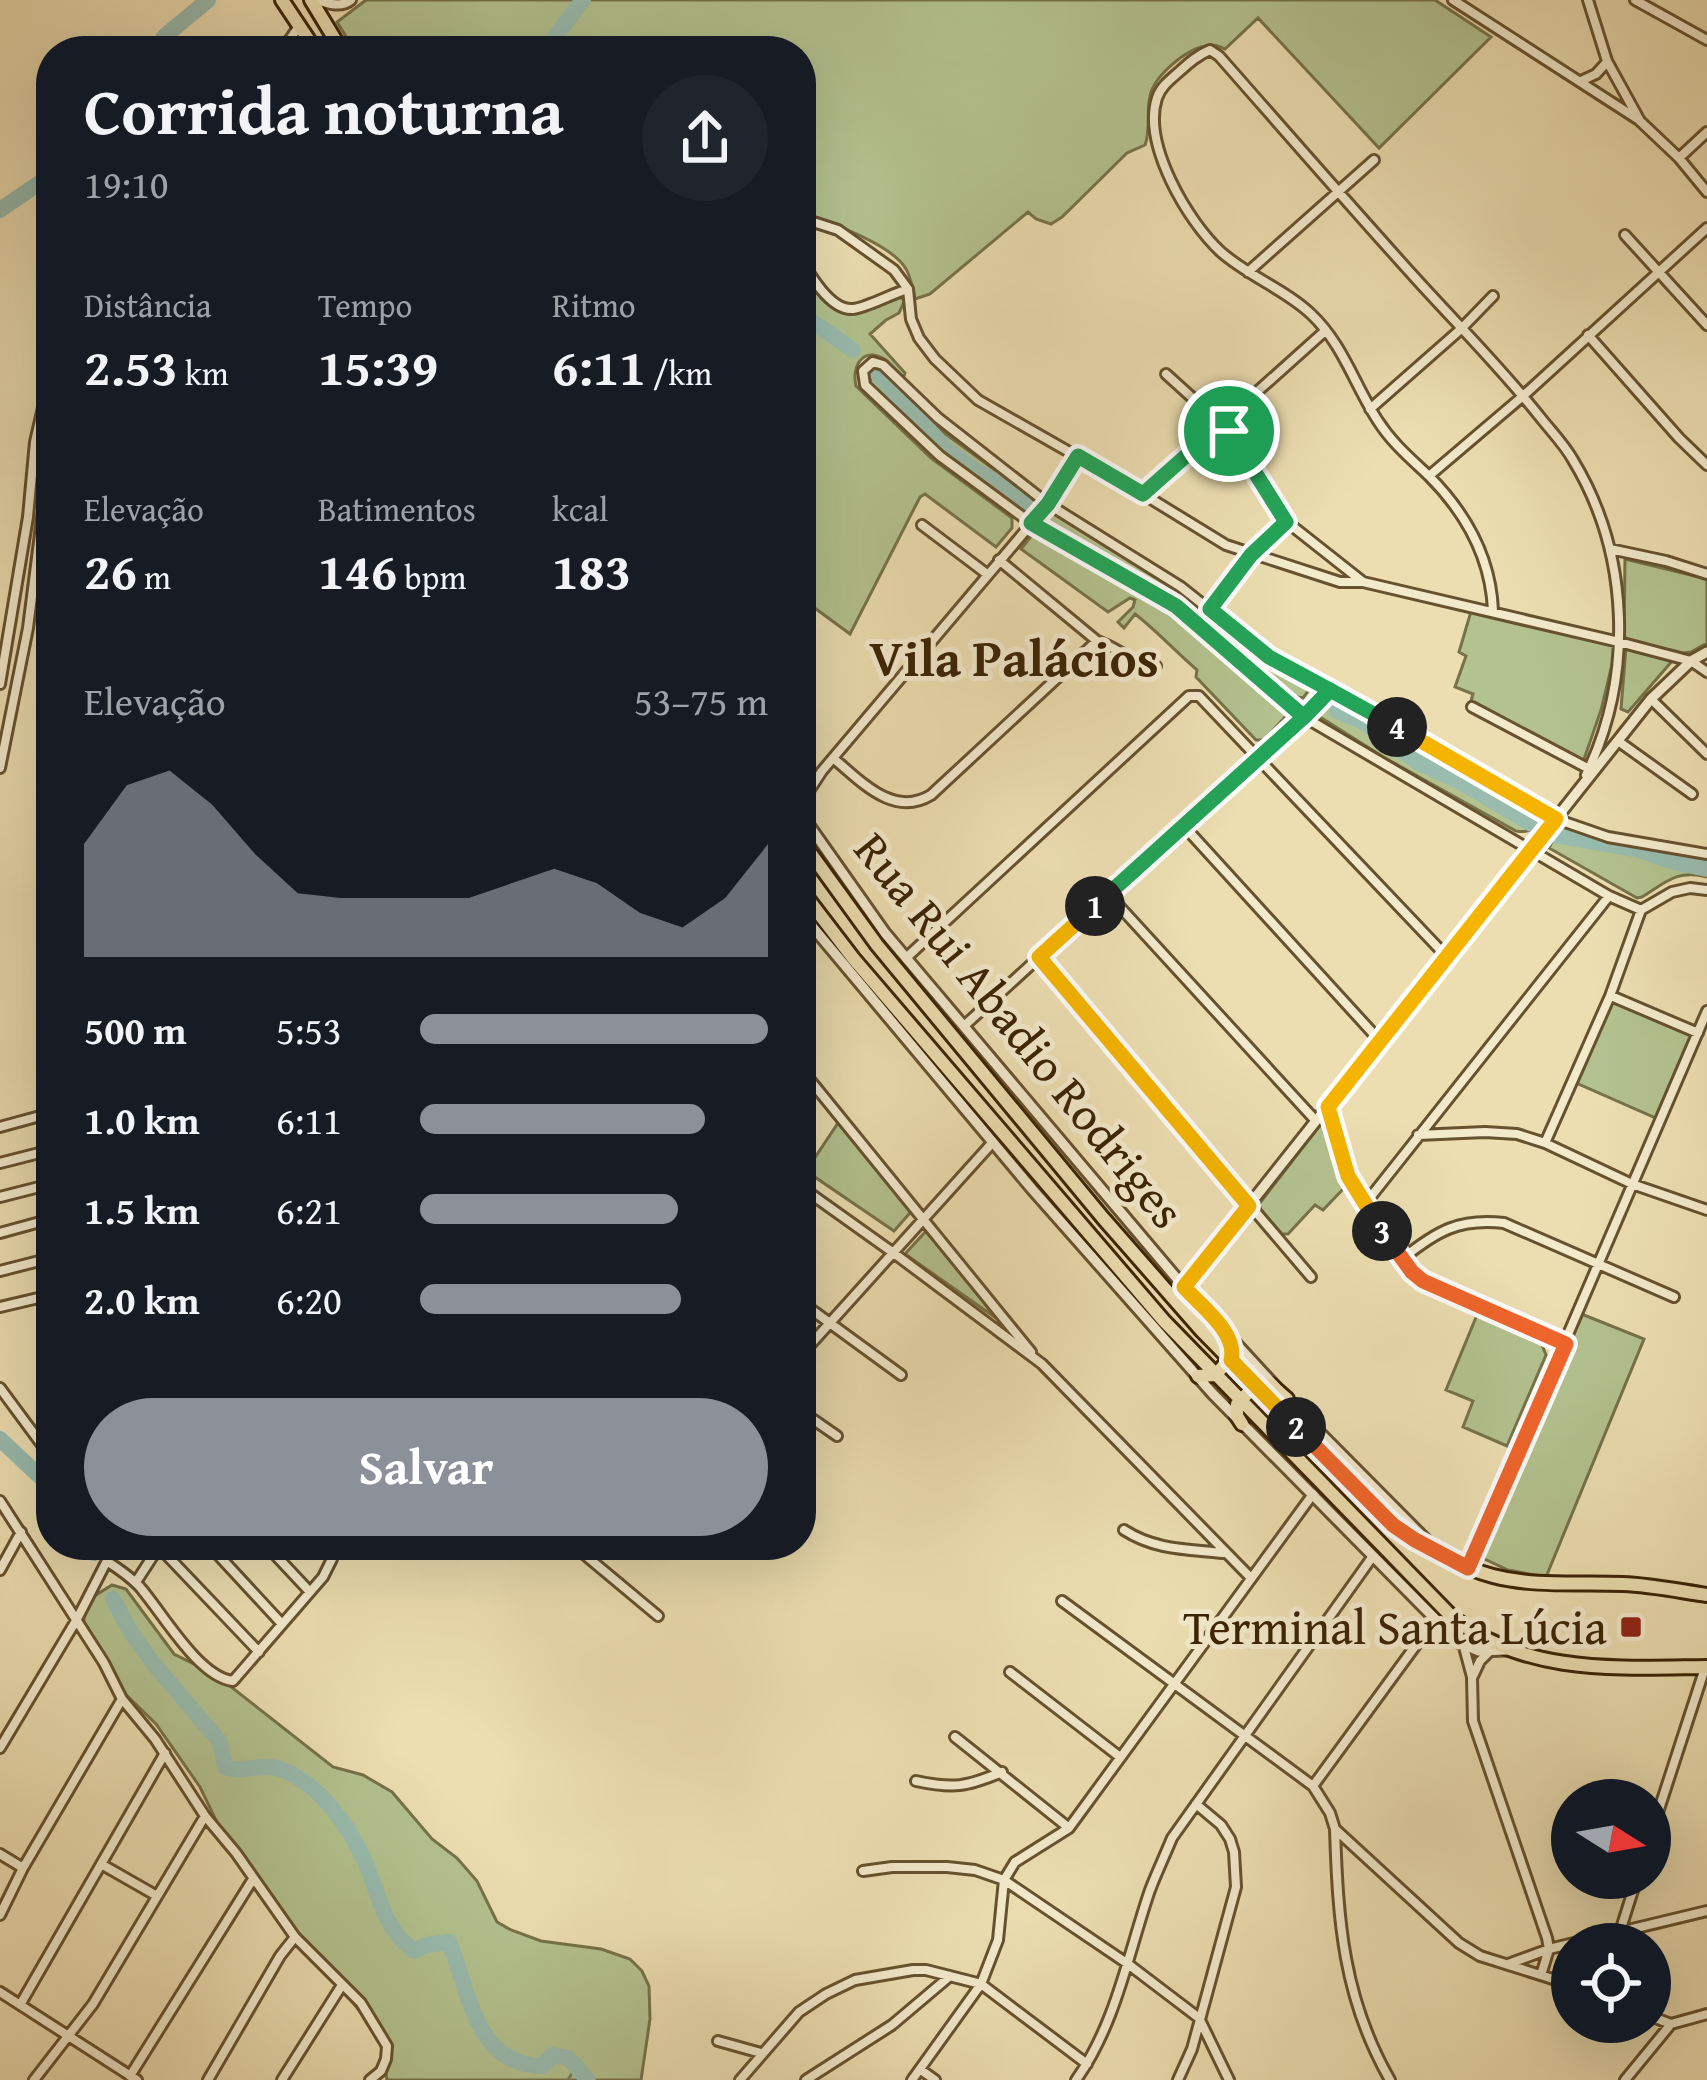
<!DOCTYPE html>
<html lang="pt">
<head>
<meta charset="utf-8">
<style>
  :root { --surface:#171b24; --page:#20242c; --text:#f1f3f6; --muted:#9ea1a6; --accent:#8c9099 }
  body { margin:0; font-family:"Gentium Book Plus",serif; background:var(--page); color:var(--text); height:100vh; display:flex; flex-direction:column; font-size:45px; white-space:nowrap }
  * { box-sizing:border-box; margin:0 }
  p { font-size:39px; color:var(--muted) }
  .icon { flex:none; width:66px; height:66px; fill:none; stroke:currentColor; stroke-width:2; stroke-linecap:round; stroke-linejoin:round }
  .map { position:relative; flex:1; overflow:hidden }
  .drawer { position:absolute; left:36px; top:36px; width:780px; height:1524px; display:flex; flex-direction:column; background:var(--surface); border-radius:48px; box-shadow:0 12px 48px #0002 }
  .drawer>* { flex:none }
  .needle { width:78px; rotate:101deg }
  .buttons { position:absolute; left:1551px; top:1779px; display:grid; gap:24px }
  .buttons a { display:grid; place-items:center; width:120px; height:120px; border-radius:50%; background:var(--surface); box-shadow:0 12px 48px #0002; font-size:60px }
  .pin { position:absolute; display:grid; place-items:center; width:102px; height:102px; color:#fff; margin:-51px; border:6px solid #fff; border-radius:50%; box-shadow:0 3px 12px #0007 }
  .km { position:absolute; width:60px; height:60px; margin:-30px; border-radius:50%; background:#222; color:#fff; font-size:33px; line-height:60px; text-align:center }
  .round { display:grid; place-items:center; flex:none; width:126px; height:126px; border-radius:63px; background:var(--page) }
  .headline { display:flex; align-items:center; justify-content:space-between; height:204px; padding:0 48px }
  h1 { font-size:66px; font-weight:700; line-height:90px }
  .metrics { display:grid; grid-template-columns:repeat(3,1fr); gap:18px; height:204px; padding:12px 48px }
  .metrics div { display:grid; align-content:center }
  .metrics b { font-size:51px; font-weight:700 }
  .metrics small { font-size:33px; font-weight:400 }
  .metrics p { font-size:33px }
  .chart { height:336px; padding:24px 48px }
  .chart p { display:flex; justify-content:space-between }
  .chart svg { width:100%; height:216px; margin-top:12px; fill:var(--accent); opacity:.7 }
  .button { display:flex; gap:24px; margin-top:auto; padding:24px 48px }
  .button a { flex:1; height:138px; border-radius:72px; background:var(--accent); color:#fff; font-size:48px; font-weight:700; line-height:138px; text-align:center }
  ul { padding:0 48px; list-style:none; font-size:39px }
  li { display:grid; grid-template-columns:192px 144px 1fr; align-items:center; height:90px }
  li i { height:30px; border-radius:15px; background:var(--accent) }
  .map>svg:first-child { display:block }
  .green { fill:#b3c28f; stroke:#767249; stroke-width:3 }
  .lines { fill:none; stroke-linecap:round; stroke-linejoin:round }
  .stream { stroke:#737f6a; stroke-width:3 }
  .river { stroke:#99bcaf; stroke-width:16 }
  .minor-casing { stroke:#66522e; stroke-width:14 }
  .tertiary-casing { stroke:#66522e; stroke-width:15 }
  .primary-casing { stroke:#3a2303; stroke-width:18 }
  .minor { stroke:#f3eacc; stroke-width:8 }
  .tertiary { stroke:#f3eacc; stroke-width:9 }
  .primary { stroke:#ecdeb1; stroke-width:12 }
  .split-1-casing { stroke:#fff; stroke-width:24 }
  .split-2-casing { stroke:#fff; stroke-width:24 }
  .split-3-casing { stroke:#fff; stroke-width:24 }
  .split-4-casing { stroke:#fff; stroke-width:24 }
  .split-5-casing { stroke:#fff; stroke-width:24 }
  .split-1 { stroke:#22a559; stroke-width:15 }
  .split-2 { stroke:#f5b400; stroke-width:15 }
  .split-3 { stroke:#f0652b; stroke-width:15 }
  .split-4 { stroke:#f5b400; stroke-width:15 }
  .split-5 { stroke:#22a559; stroke-width:15 }
  .poi-dot { fill:#8f2418; stroke:#f3eacc; stroke-width:4.5 }
  .labels { text-anchor:middle; stroke-width:10; stroke-linejoin:round; paint-order:stroke }
  .street-label { font-size:48px; fill:#3a2303; stroke:#f3eacc }
  .poi-label { font-size:48px; fill:#3a2303; stroke:#f3eacc; text-anchor:end }
  .neighbourhood-label { font-size:51px; font-weight:bold; fill:#3a2303; stroke:#f3eacc }
</style>
</head>
<body>
<div class="map">
<svg width="1707" height="2080" viewBox="0 0 1707 2080">
  <rect width="100%" height="100%" fill="#ecdeb1"/>
  <filter id="stains"><feTurbulence type="fractalNoise" baseFrequency=".00167" numOctaves="4"/><feColorMatrix values="0 0 0 0 .2 0 0 0 0 .09 0 0 0 0 .02 0 0 0 .5 -.17"/></filter>
  <radialGradient id="worn" r=".72"><stop offset=".6" stop-color="#630" stop-opacity="0"/><stop offset="1" stop-color="#630" stop-opacity=".3"/></radialGradient>
  <path class="green" d="M366 0H1435L1491 37 1379 148 1258 18 1225 49C1218 46 1214 44 1206 46 1186 49 1154 76 1150 96 1146 113 1151 129 1145 145L1127 153 1062 217 1051 224 1036 219 1028 212 930 294 915 299C913 290 911 277 906 269 892 244 828 222 801 212V51H355L337 22Z
    M801 270 824 299 849 314 896 295 905 300 899 313 886 320 870 334 905 373 903 378C902 376 888 362 887 361 865 345 851 364 856 386L931 458 1012 518V528L996 547 925 494 920 497 850 634 801 598Z
    M878 371 884 374 943 432 1033 498 1025 510 955 461 869 384 872 375Z
    M1057 512 1175 586 1307 681 1311 687 1303 698 1292 696 1175 600 1073 536 1047 524 1048 514Z
    M1037 534 1066 547 1165 605 1285 706 1287 715 1264 740H1256L1196 677 1197 670C1176 652 1156 630 1135 614L1124 628 1118 622 1133 607 1135 600 1130 598 1108 612 1021 549 1032 535Z
    M1625 559 1707 579V643L1691 652 1683 653 1626 640 1624 633Z
    M1472 608 1617 644 1601 710 1581 768 1469 708 1473 694 1455 687 1466 656 1459 652Z
    M1626 647 1673 660 1628 712 1621 709Z
    M1332 696 1401 732 1537 815 1539 821C1532 830 1528 833 1516 831L1385 758 1320 717 1318 706Z
    M1564 826 1611 842 1707 860V877C1678 869 1666 882 1642 897L1637 898 1549 848 1557 831Z
    M1610 998 1695 1034 1658 1119 1574 1082Z
    M842 1117 917 1205 894 1231 806 1171Z
    M1321 1124 1329 1128 1330 1139 1348 1184 1323 1210 1315 1205 1288 1234H1282L1261 1210 1259 1204Z
    M926 1231 1003 1323 905 1254Z
    M1579 1313 1644 1339 1546 1577 1508 1570 1474 1554Z
    M1477 1315 1537 1341 1542 1345 1546 1355 1507 1446 1463 1427 1473 1401 1446 1390Z
    M112 1585 126 1589 174 1654 216 1675 333 1767 363 1775 392 1792 432 1839 457 1858 477 1881 497 1922 511 1930 541 1941 601 1949 630 1959 642 1971 649 1986 650 2019 641 2080H387L379 2035 368 2025 361 2013 226 1841 200 1787 156 1724 112 1681 84 1629V1614L88 1600Z"/>
  <g class="lines">
    <path class="stream" d="M568 2080 576 2066"/>
    <path class="river" d="M153 51 165 36 208 0
      M549 51 556 35 583 0
      M0 210 51 175
      M801 314 853 350
      M875 371 946 449 976 471 996 481 1025 504
      M1337 711 1365 723 1419 763 1459 781 1532 824
      M1556 835 1640 850 1670 861 1707 869
      M0 1439 51 1487
      M90 1545 94 1553
      M113 1599 130 1631 153 1663 220 1742 225 1767C243 1774 263 1762 280 1769 317 1782 345 1821 362 1855 378 1888 382 1929 414 1951L427 1945 449 1942C470 1991 474 2065 542 2066L553 2055 568 2058 588 2080"/>
    <g class="minor-casing">
      <path id="minor" d="M317 0C328 4 342 8 351 0
        M1453 0 1639 120
        M1588 0 1607 61 1640 121 1679 158 1707 192
        M1635 0 1707 40
        M282 51 299 26
        M1581 81 1596 74 1607 62
        M1679 158 1707 132
        M801 218 838 230 894 270 908 289 911 319 919 338 935 359 978 400 1143 494 1226 545 1340 582H1363
        M1625 235 1707 325
        M801 256C808 274 831 311 853 309 868 307 891 294 908 289
        M1248 272 1374 160
        M1588 335 1679 438 1707 465
        M1166 374 1229 431 1287 522 1363 582 1619 642 1691 661 1707 672
        M1370 409 1461 329 1493 296
        M1429 476 1523 396 1707 228
        M1143 494 1325 331
        M922 525 987 574
        M1610 549 1666 561 1707 574
        M999 560 1097 641C1119 648 1132 664 1156 666
        M1210 609 1251 555 1287 522
        M1493 611C1491 557 1466 513 1428 475 1410 458 1392 443 1378 421 1355 386 1343 344 1311 314 1286 290 1248 276 1221 252 1188 222 1142 144 1157 98 1161 86 1171 79 1180 71 1190 62 1198 55 1210 50L1219 56C1285 131 1351 207 1418 281 1459 326 1502 369 1540 417 1551 431 1564 444 1573 460 1630 554 1634 676 1586 775
        M0 684 28 517 35 442 51 373
        M1651 699 1707 754
        M1472 707 1593 771
        M1618 741 1692 794
        M833 758C861 781 893 818 931 795L1097 641
        M0 768 28 628 51 448
        M801 803 822 771 1048 504 1078 456
        M1183 825 1380 1041
        M1108 894 1316 1121
        M1641 910 1609 896 1304 717 1176 606 1031 523 940 456 865 385 863 371 873 362 883 365 938 418 1048 504 1181 587 1269 657 1403 729 1556 819 1608 837 1707 854
        M1039 957 1311 1277
        M906 958 1189 696H1199L1447 957
        M1611 996 1698 1033
        M964 1026 1330 691
        M801 1069 1031 1352
        M1328 1107C1334 1128 1339 1150 1347 1171 1359 1203 1397 1258 1423 1281L1566 1344
        M0 1127 51 1113
        M1418 1135 1485 1132 1517 1134 1545 1143 1632 1184 1707 1210
        M1545 1143 1610 996 1641 910 1672 892 1690 888 1707 890
        M0 1163 51 1150
        M801 1187 895 1254 1042 1364 1251 1578
        M0 1197 51 1184
        M1365 1204 1609 896
        M0 1233 51 1219
        M1402 1259C1437 1231 1459 1218 1504 1223L1674 1297
        M0 1271 51 1258
        M801 1302 901 1375
        M0 1307 51 1295
        M46 1342 51 1358
        M801 1355 993 1142
        M0 1388 51 1457
        M801 1411 837 1436
        M0 1501 104 1663 122 1699 155 1739 205 1816 236 1853 295 1937 361 2003 387 2046 386 2059 381 2071 370 2080
        M1124 1530C1155 1550 1186 1549 1223 1553
        M209 1545 282 1624
        M266 1545 310 1592
        M573 1545 658 1616
        M159 1547 259 1652
        M108 1562C119 1569 130 1577 139 1586 162 1612 198 1677 233 1681L323 1577 332 1559 325 1545
        M1468 1567 1707 1011
        M0 1570 21 1532
        M136 1582 160 1545
        M1062 1601 1313 1786 1330 1813 1335 1829 1459 1943 1480 1956 1572 1985
        M1464 1647 1472 1677 1473 1721 1547 1938 1549 1949 1541 1975
        M1010 1672 1120 1757
        M1473 1676 1480 1661 1489 1652
        M955 1737 1069 1828
        M0 1748 77 1619 115 1545
        M916 1781C954 1789 966 1787 1002 1772
        M1313 1786 1435 1619
        M1335 1829C1338 1921 1343 1998 1390 2080
        M1650 1837 1705 1668
        M0 1854 23 1868
        M101 1864 157 1896
        M863 1871 892 1867H947L975 1870 1004 1880 1128 1964 1199 2018 1229 2080
        M0 1915 23 1868 122 1699
        M1616 1944 1637 1878
        M1508 1964 1549 1949 1707 1911
        M0 1992 137 2080
        M20 2005 165 1753
        M1650 2016 1671 2024
        M718 2041 761 2053
        M921 2070 935 2080
        M130 2076 253 1879
        M34 2080 93 2004 205 1816
        M208 2080 280 1956 295 1937
        M282 2080 342 1985
        M740 2080 799 2012 826 1994 855 1980 913 1970H926L981 1984 1087 2064
        M806 2080 892 2025 950 1976
        M912 2080 981 1984 998 1940 1004 1880 1015 1862 1069 1828 1313 1494
        M1076 2080C1116 2024 1128 1954 1150 1890 1157 1872 1165 1855 1172 1838L1373 1556
        M1178 2080 1192 2049 1236 1887 1234 1852 1230 1839 1221 1825 1196 1804
        M1625 2080 1671 2024 1707 2014"/>
    </g>
    <g class="tertiary-casing">
      <path id="tertiary" d="M801 814 885 933 1184 1287 1297 1410 1427 1541
        M801 913 1032 1189 1213 1394 1458 1642 1479 1651 1506 1650
        M1184 1287 1651 699 1691 661 1707 652"/>
    </g>
    <g class="primary-casing">
      <path id="primary" d="M282 0 316 51
        M311 0 342 51
        M801 840 877 945 1103 1218 1202 1331 1393 1525C1420 1544 1461 1568 1493 1576 1536 1587 1579 1582 1623 1584 1651 1585 1679 1591 1707 1595
        M801 890 853 958 1164 1321 1453 1618C1527 1675 1618 1668 1707 1667
        M1198 1376 1215 1375C1229 1361 1236 1355 1227 1335
        M1242 1424 1237 1416V1404L1258 1383 1271 1385 1287 1399"/>
    </g>
    <use href="#minor" class="minor"/>
    <use href="#tertiary" class="tertiary"/>
    <use href="#primary" class="primary"/>
  </g>
  <g class="lines">
    <g class="split-1-casing">
      <path id="split-1" d="M1095 906 1304 717 1330 690 1269 657 1210 609 1251 555 1286 522 1229 431"/>
    </g>
    <g class="split-2-casing">
      <path id="split-2" d="M1095 906 1039 957 1249 1206 1184 1287C1201 1306 1238 1333 1231 1360L1296 1427"/>
    </g>
    <g class="split-3-casing">
      <path id="split-3" d="M1296 1427 1393 1525 1415 1540 1468 1568 1566 1344 1423 1281 1412 1272 1382 1231"/>
    </g>
    <g class="split-4-casing">
      <path id="split-4" d="M1382 1231 1348 1176 1328 1107 1556 819 1397 727"/>
    </g>
    <g class="split-5-casing">
      <path id="split-5" d="M1229 431 1222 424 1143 494 1078 456 1048 504 1031 523 1176 606 1304 717 1330 690 1397 727"/>
    </g>
    <use href="#split-1" class="split-1"/>
    <use href="#split-2" class="split-2"/>
    <use href="#split-3" class="split-3"/>
    <use href="#split-4" class="split-4"/>
    <use href="#split-5" class="split-5"/>
  </g>
  <rect class="poi-dot" x="1619" y="1615" width="24" height="24" rx="6"/>
  <g class="labels">
    <g class="street-label">
      <text transform="translate(1020 1030) rotate(51)" y="17">Rua Rui Abadio Rodriges</text>
    </g>
    <g class="poi-label">
      <text x="1607" y="1644">Terminal Santa Lúcia</text>
    </g>
    <g class="neighbourhood-label">
      <text x="1014" y="676">Vila Palácios</text>
    </g>
  </g>
  <rect width="100%" height="100%" filter="url(#stains)"/>
  <rect width="100%" height="100%" fill="url(#worn)"/>
</svg>
<div class="buttons">
<a><svg class="needle" viewBox="-14 -14 28 28"><path d="M0-13l5 13h-10z" fill="#e53935"/><path d="M0 13l5-13h-10z" fill="#9ea1a6"/></svg></a>
<a><svg class="icon" aria-label="locate" viewBox="0 0 24 24"><circle cx="12" cy="12" r="6"/><path d="M12 2v4M12 18v4M2 12h4M18 12h4"/></svg></a>
</div>
<div class="pin" style="left:1229px;top:431px;background:#1e9e55"><svg class="icon" aria-label="arrive" viewBox="0 0 24 24"><path d="M6 21V4h12l-3 4 3 4H6"/></svg></div>
<b class="km" style="left:1095px;top:906px">1</b>
<b class="km" style="left:1296px;top:1427px">2</b>
<b class="km" style="left:1382px;top:1231px">3</b>
<b class="km" style="left:1397px;top:727px">4</b>
<section class="drawer">
<div class="headline"><div><h1>Corrida noturna</h1><p>19:10</p></div><a class="round"><svg class="icon" aria-label="share" viewBox="0 0 24 24"><path d="M12 15V3M7 8l5-5 5 5M5 13v7h14v-7"/></svg></a></div>
<div class="metrics">
<div><p>Distância</p><b>2.53<small> km</small></b></div>
<div><p>Tempo</p><b>15:39</b></div>
<div><p>Ritmo</p><b>6:11<small> /km</small></b></div>
</div>
<div class="metrics">
<div><p>Elevação</p><b>26<small> m</small></b></div>
<div><p>Batimentos</p><b>146<small> bpm</small></b></div>
<div><p>kcal</p><b>183</b></div>
</div>
<div class="chart"><p><span>Elevação</span>53–75 m</p>
<svg viewBox="0 0 160 44" preserveAspectRatio="none"><path d="M0 44V21L10 9L20 6L30 13L40 23L50 31L60 32L70 32L80 32L90 32L100 29L110 26L120 29L130 35L140 38L150 32L160 21V44z"/></svg>
</div>
<ul>
<li><b>500 m</b>5:53<i style="width:100%"></i></li>
<li><b>1.0 km</b>6:11<i style="width:82%"></i></li>
<li><b>1.5 km</b>6:21<i style="width:74%"></i></li>
<li><b>2.0 km</b>6:20<i style="width:75%"></i></li>
</ul>
<div class="button"><a>Salvar</a></div>
</section>
</div>
</body>
</html>
